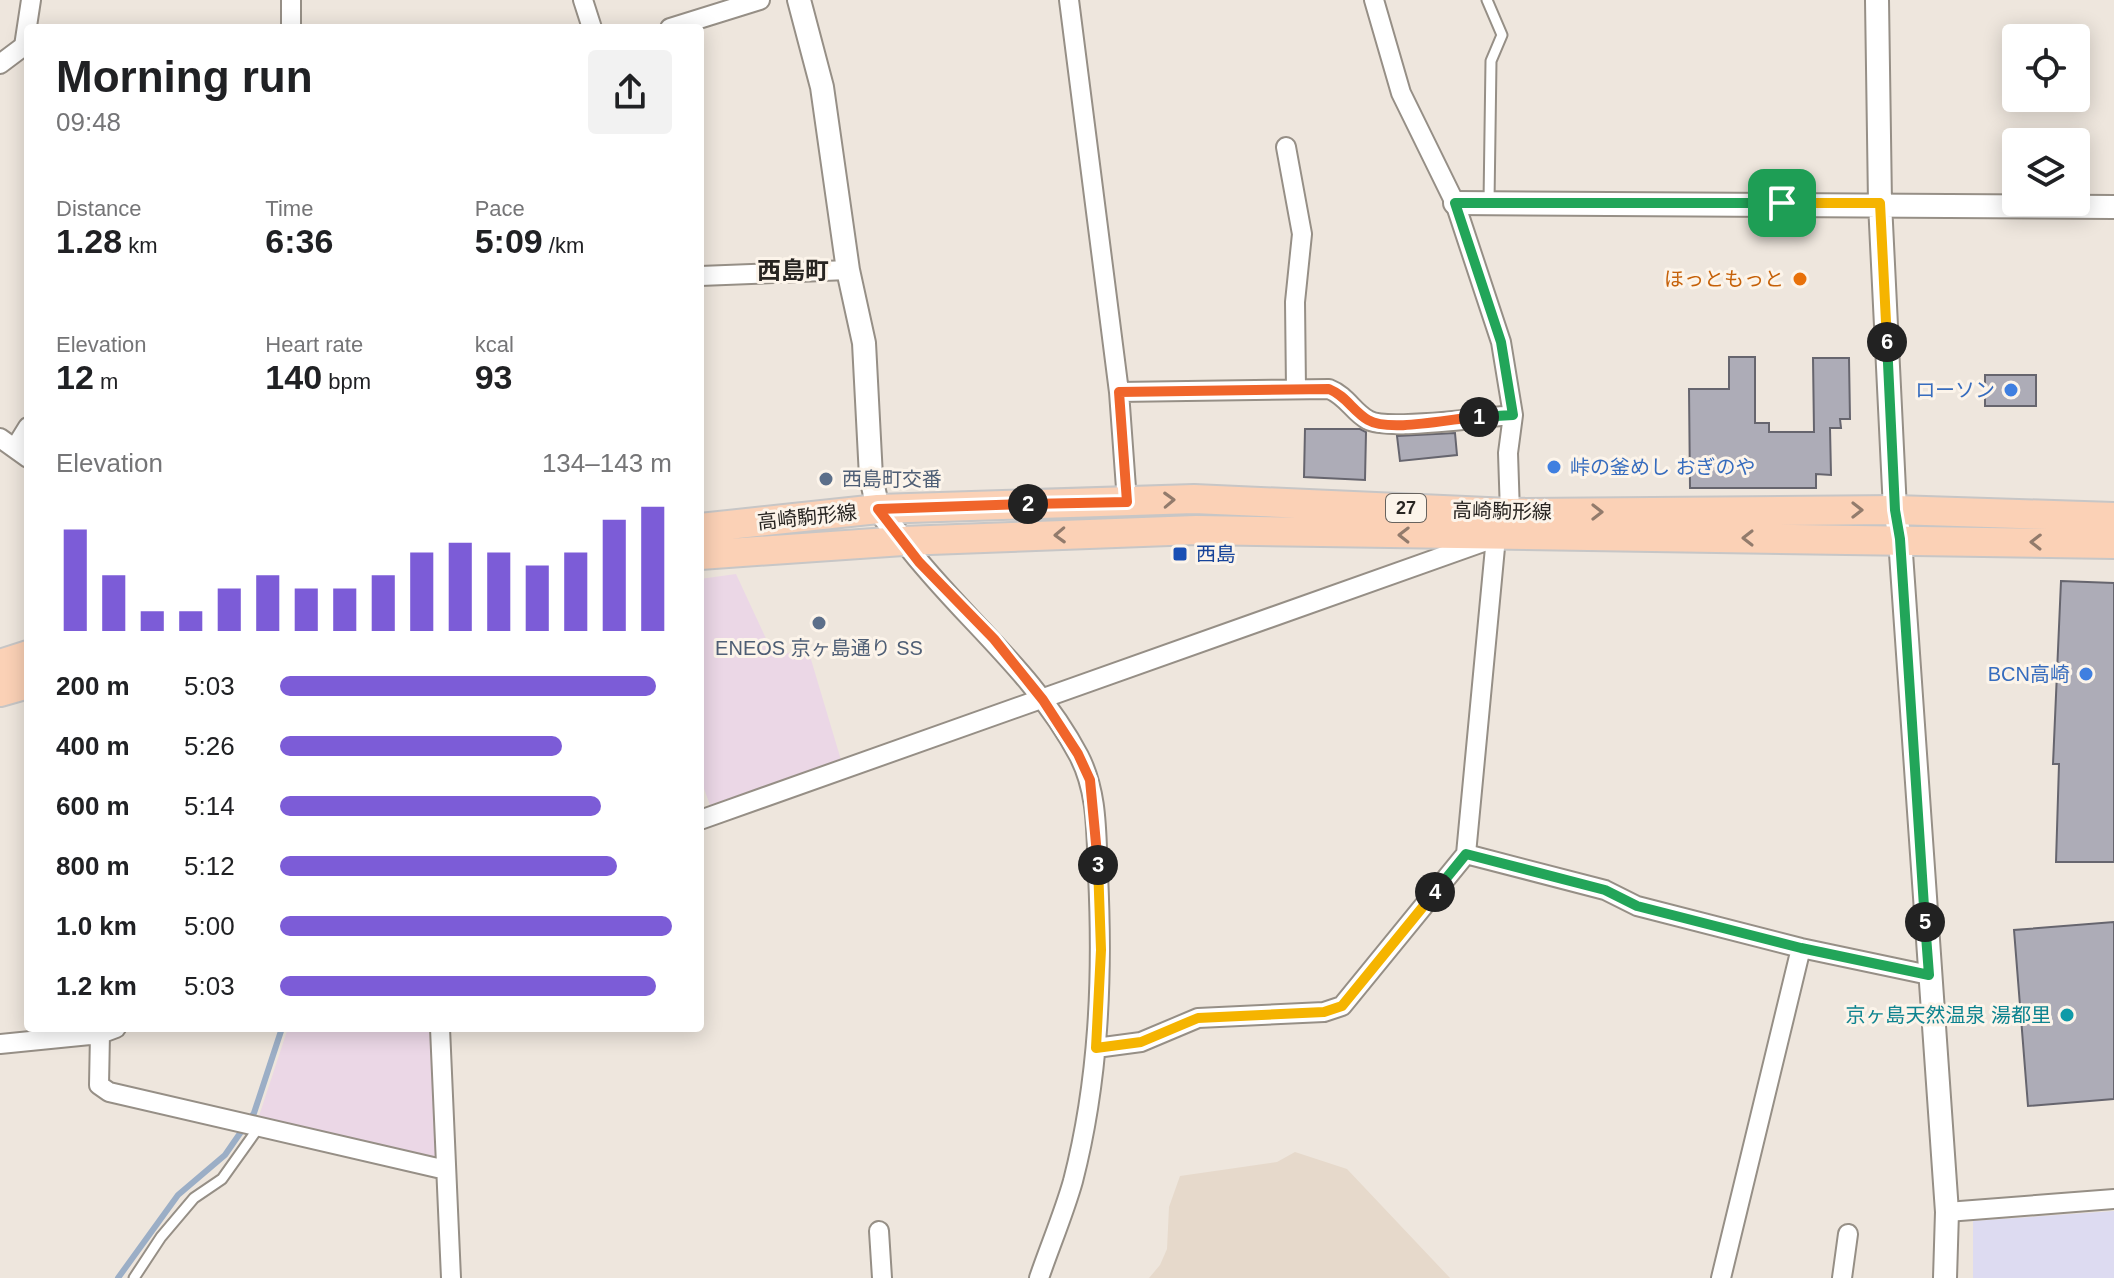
<!DOCTYPE html>
<html lang="en">
<head>
<meta charset="utf-8">
<style>
  :root { --surface:#fff; --page:#f2f2f2; --text:#202124; --muted:#757577; --accent:#7c5cd7 }
  body { margin:0; font-family:Helvetica,"Noto Sans JP",sans-serif; background:var(--page); color:var(--text); height:100vh; display:flex; flex-direction:column; font-size:30px; white-space:nowrap }
  * { box-sizing:border-box; margin:0 }
  p { font-size:26px; color:var(--muted) }
  .icon { flex:none; width:44px; height:44px; fill:none; stroke:currentColor; stroke-width:2; stroke-linecap:round; stroke-linejoin:round }
  .map { position:relative; flex:1; overflow:hidden }
  .side { position:absolute; left:24px; top:24px; width:680px; height:1008px; display:flex; flex-direction:column; background:var(--surface); border-radius:8px; box-shadow:0 4px 20px #0003 }
  .side>* { flex:none }
  .tools { position:absolute; left:2002px; top:24px; display:grid; gap:16px }
  .tools a { display:grid; place-items:center; width:88px; height:88px; border-radius:8px; background:var(--surface); box-shadow:0 4px 20px #0003; font-size:40px }
  .pin { position:absolute; display:grid; place-items:center; width:68px; height:68px; color:#fff; margin:-34px; border-radius:16px; box-shadow:0 4px 12px #0006 }
  .km { position:absolute; width:40px; height:40px; margin:-20px; border-radius:50%; background:#222; color:#fff; font-size:22px; line-height:40px; text-align:center }
  .round { display:grid; place-items:center; flex:none; width:84px; height:84px; border-radius:8px; background:var(--page) }
  .summary { display:flex; align-items:center; justify-content:space-between; height:136px; padding:0 32px }
  h1 { font-size:44px; font-weight:700; line-height:60px }
  .stats { display:grid; grid-template-columns:repeat(3,1fr); gap:12px; height:136px; padding:8px 32px }
  .stats div { display:grid; align-content:center }
  .stats b { font-size:34px; font-weight:700 }
  .stats small { font-size:22px; font-weight:400 }
  .stats p { font-size:22px }
  .chart { height:224px; padding:16px 32px }
  .chart p { display:flex; justify-content:space-between }
  .chart svg { width:100%; height:144px; margin-top:8px; stroke:var(--accent); stroke-width:6 }
  ul { padding:0 32px; list-style:none; font-size:26px }
  li { display:grid; grid-template-columns:128px 96px 1fr; align-items:center; height:60px }
  li i { height:20px; border-radius:10px; background:var(--accent) }
  .map>svg:first-child { display:block }
  .commercial { fill:#ebd7e6 }
  .industrial { fill:#dddbf1 }
  .built { fill:#e6d9cb }
  .lines { fill:none; stroke-linecap:round; stroke-linejoin:round }
  .stream { stroke:#9baec6; stroke-width:6 }
  .building { fill:#adacb7; stroke:#66656e; stroke-width:2 }
  .service-casing { stroke:#968f86; stroke-width:13 }
  .minor-casing { stroke:#968f86; stroke-width:22 }
  .tertiary-casing { stroke:#968f86; stroke-width:26 }
  .primary-casing { stroke:#c7c6c6; stroke-width:32 }
  .service { stroke:#fff; stroke-width:9 }
  .minor { stroke:#fff; stroke-width:18 }
  .tertiary { stroke:#fff; stroke-width:22 }
  .primary { stroke:#fbd1b6; stroke-width:28 }
  .oneway { stroke:#927b6c }
  .split-1-casing { stroke:#fff; stroke-width:16 }
  .split-2-casing { stroke:#fff; stroke-width:16 }
  .split-3-casing { stroke:#fff; stroke-width:16 }
  .split-4-casing { stroke:#fff; stroke-width:16 }
  .split-5-casing { stroke:#fff; stroke-width:16 }
  .split-6-casing { stroke:#fff; stroke-width:16 }
  .split-7-casing { stroke:#fff; stroke-width:16 }
  .split-1 { stroke:#22a559; stroke-width:10 }
  .split-2 { stroke:#f0652b; stroke-width:10 }
  .split-3 { stroke:#f0652b; stroke-width:10 }
  .split-4 { stroke:#f5b400; stroke-width:10 }
  .split-5 { stroke:#22a559; stroke-width:10 }
  .split-6 { stroke:#22a559; stroke-width:10 }
  .split-7 { stroke:#f5b400; stroke-width:10 }
  .food-dot { fill:#e8710a; stroke:#fcf4ea; stroke-width:3 }
  .shop-dot { fill:#3f7fe0; stroke:#fcf4ea; stroke-width:3 }
  .service-dot { fill:#5c6f8a; stroke:#fcf4ea; stroke-width:3 }
  .transit-dot { fill:#1a4fb4; stroke:#fcf4ea; stroke-width:3 }
  .culture-dot { fill:#0f9aa8; stroke:#fcf4ea; stroke-width:3 }
  .labels { text-anchor:middle; stroke-width:6; stroke-linejoin:round; paint-order:stroke }
  .shield { fill:#fcf4ea; stroke:#68635e; stroke-width:2 }
  .shield-label { font-size:18px; font-weight:bold; fill:#282522 }
  .food-label { font-size:20px; fill:#c56008; stroke:#fcf4ea; text-anchor:end }
  .shop-label { font-size:20px; fill:#366cbe; stroke:#fcf4ea; text-anchor:end }
  .service-label { font-size:20px; fill:#4e5e75; stroke:#fcf4ea; text-anchor:start }
  .street-label { font-size:20px; fill:#282522; stroke:#fcf4ea }
  .transit-label { font-size:20px; fill:#164399; stroke:#fcf4ea; text-anchor:start }
  .culture-label { font-size:20px; fill:#0d838f; stroke:#fcf4ea; text-anchor:end }
  .quarter-label { font-size:24px; font-weight:bold; fill:#282522; stroke:#fcf4ea }
</style>
</head>
<body>
<div class="map">
<svg width="2114" height="1278" viewBox="0 0 2114 1278">
  <rect width="100%" height="100%" fill="#eee6dd"/>
  <path class="commercial" d="M736 574 775 658 807 646 841 760 710 805 700 778V579Z
    M288 1028H432L437 1156 433 1159 258 1119Z"/>
  <path class="industrial" d="M2114 1211V1278H1973V1221Z"/>
  <path class="built" d="M1295 1152 1347 1169 1450 1278H1149L1160 1265 1167 1249 1169 1207 1180 1176 1277 1162Z"/>
  <g class="lines">
    <path class="stream" d="M118 1278 178 1195 225 1155 254 1113 282 1028"/>
  </g>
  <path class="building" d="M1729 357H1755V423H1769V432H1814L1813 358H1849L1850 419H1840L1841 428H1830L1831 475 1816 474V488H1690L1689 389H1729Z
    M1985 375H2036V406H1985Z
    M1305 429H1360L1366 432 1365 480 1304 477Z
    M1455 433 1457 455 1400 461 1397 436Z
    M2061 581 2114 583V862H2056L2059 764H2053Z
    M2114 922V1099L2028 1106 2014 930Z"/>
  <g class="lines">
    <g class="service-casing">
      <path id="service" d="M1487 0 1502 35 1491 61 1489 202
        M134 1278 161 1237 194 1198 222 1179 259 1127"/>
    </g>
    <g class="minor-casing">
      <path id="minor" d="M583 0 592 28
        M1069 0 1119 392 1127 502
        M1374 0 1401 93 1455 203 1501 342 1513 415 1508 453 1510 513 1505 521
        M291 28V0
        M670 28 760 0
        M0 64 24 46 31 0
        M1286 147 1302 234 1295 302 1296 389
        M700 276 848 270
        M1119 392 1329 389C1347 396 1353 412 1368 420 1387 431 1485 417 1513 415
        M0 438 28 458
        M15 448 28 427
        M903 541C959 615 1035 672 1079 756 1098 793 1096 833 1098 874 1103 977 1099 1080 1073 1181 1064 1213 1050 1246 1039 1278
        M700 820 1489 540
        M1466 854 1605 890 1637 906 1801 948 1929 975
        M440 1028 451 1278
        M100 1034 99 1085 109 1092 446 1170
        M0 1044 100 1034 116 1028
        M1096 1048 1141 1042 1198 1018 1324 1012 1342 1006 1466 854 1496 537
        M1947 1212 2114 1199
        M879 1231 882 1278
        M1721 1278 1801 948
        M1842 1278 1848 1234"/>
    </g>
    <g class="tertiary-casing">
      <path id="tertiary" d="M799 0 822 87 848 270 864 343 871 477 878 509 903 541
        M1877 0 1880 203 1895 510 1900 539 1947 1212 1945 1278
        M1455 203 2114 207"/>
    </g>
    <g class="primary-casing">
      <path id="primary" d="M700 528 878 509 1194 499 1510 513 1895 510 2114 517
        M700 555 903 541 1196 530 2114 544
        M0 664 28 655
        M0 692 28 684"/>
    </g>
    <use href="#service" class="service"/>
    <use href="#minor" class="minor"/>
    <use href="#tertiary" class="tertiary"/>
    <use href="#primary" class="primary"/>
  </g>
  <defs><path id="oneway-chevron" d="M-2-3.5L2.5 0L-2 3.5" fill="none" stroke-width="1.6" stroke-linecap="round" stroke-linejoin="round" transform="scale(2)"/></defs>
  <g class="oneway">
    <use href="#oneway-chevron" transform="translate(1169 500) rotate(-2)"/>
    <use href="#oneway-chevron" transform="translate(1857 510)"/>
    <use href="#oneway-chevron" transform="translate(1597 512)"/>
    <use href="#oneway-chevron" transform="translate(1060 535) rotate(178)"/>
    <use href="#oneway-chevron" transform="translate(1404 535) rotate(-179)"/>
    <use href="#oneway-chevron" transform="translate(1748 538) rotate(-180)"/>
    <use href="#oneway-chevron" transform="translate(2036 542) rotate(-179)"/>
  </g>
  <g class="lines">
    <g class="split-1-casing">
      <path id="split-1" d="M1479 417 1513 415 1501 342 1455 203H1782"/>
    </g>
    <g class="split-2-casing">
      <path id="split-2" d="M1028 504 1127 502 1119 392 1329 389C1346 396 1353 411 1368 420 1390 433 1452 418 1479 417"/>
    </g>
    <g class="split-3-casing">
      <path id="split-3" d="M1028 504 878 509 919 562 994 639 1043 700 1078 754 1090 780 1098 865"/>
    </g>
    <g class="split-4-casing">
      <path id="split-4" d="M1098 865 1101 950 1096 1048 1141 1042 1198 1018 1324 1012 1342 1006 1435 892"/>
    </g>
    <g class="split-5-casing">
      <path id="split-5" d="M1435 892 1466 854 1605 890 1637 906 1801 948 1929 975 1925 922"/>
    </g>
    <g class="split-6-casing">
      <path id="split-6" d="M1887 342 1895 510 1900 539 1925 922"/>
    </g>
    <g class="split-7-casing">
      <path id="split-7" d="M1782 203H1880L1887 342"/>
    </g>
    <use href="#split-1" class="split-1"/>
    <use href="#split-2" class="split-2"/>
    <use href="#split-3" class="split-3"/>
    <use href="#split-4" class="split-4"/>
    <use href="#split-5" class="split-5"/>
    <use href="#split-6" class="split-6"/>
    <use href="#split-7" class="split-7"/>
  </g>
  <circle class="food-dot" cx="1800" cy="279" r="8"/>
  <g class="shop-dot">
    <circle cx="2011" cy="390" r="8"/>
    <circle cx="1554" cy="467" r="8"/>
    <circle cx="2086" cy="674" r="8"/>
  </g>
  <g class="service-dot">
    <circle cx="826" cy="479" r="8"/>
    <circle cx="819" cy="623" r="8"/>
  </g>
  <rect class="transit-dot" x="1172" y="546" width="16" height="16" rx="4"/>
  <circle class="culture-dot" cx="2067" cy="1015" r="8"/>
  <g class="labels">
    <rect class="shield" x="1386" y="494" width="40" height="28" rx="6"/>
    <g class="shield-label">
      <text x="1406" y="514">27</text>
    </g>
    <g class="food-label">
      <text x="1784" y="286">ほっともっと</text>
    </g>
    <g class="shop-label">
      <text x="1995" y="397">ローソン</text>
      <text x="1570" y="474" text-anchor="start">峠の釜めし おぎのや</text>
      <text x="2070" y="681">BCN高崎</text>
    </g>
    <g class="service-label">
      <text x="842" y="486">西島町交番</text>
      <text x="819" y="655" text-anchor="middle">ENEOS 京ヶ島通り SS</text>
    </g>
    <g class="street-label">
      <text transform="translate(1502 511) rotate(1)" y="7">高崎駒形線</text>
      <text transform="translate(807 517) rotate(-6)" y="7">高崎駒形線</text>
    </g>
    <g class="transit-label">
      <text x="1196" y="561">西島</text>
    </g>
    <g class="culture-label">
      <text x="2051" y="1022">京ヶ島天然温泉 湯都里</text>
    </g>
    <g class="quarter-label">
      <text x="793" y="279">西島町</text>
    </g>
  </g>
</svg>
<div class="tools">
<a><svg class="icon" aria-label="locate" viewBox="0 0 24 24"><circle cx="12" cy="12" r="6"/><path d="M12 2v4M12 18v4M2 12h4M18 12h4"/></svg></a>
<a><svg class="icon" aria-label="layers" viewBox="0 0 24 24"><path d="M12 4l9 5-9 5-9-5zM3 14l9 5 9-5"/></svg></a>
</div>
<div class="pin" style="left:1782px;top:203px;background:#1e9e55"><svg class="icon" aria-label="arrive" viewBox="0 0 24 24"><path d="M6 21V4h12l-3 4 3 4H6"/></svg></div>
<b class="km" style="left:1479px;top:417px">1</b>
<b class="km" style="left:1028px;top:504px">2</b>
<b class="km" style="left:1098px;top:865px">3</b>
<b class="km" style="left:1435px;top:892px">4</b>
<b class="km" style="left:1925px;top:922px">5</b>
<b class="km" style="left:1887px;top:342px">6</b>
<section class="side">
<div class="summary"><div><h1>Morning run</h1><p>09:48</p></div><a class="round"><svg class="icon" aria-label="share" viewBox="0 0 24 24"><path d="M12 15V3M7 8l5-5 5 5M5 13v7h14v-7"/></svg></a></div>
<div class="stats">
<div><p>Distance</p><b>1.28<small> km</small></b></div>
<div><p>Time</p><b>6:36</b></div>
<div><p>Pace</p><b>5:09<small> /km</small></b></div>
</div>
<div class="stats">
<div><p>Elevation</p><b>12<small> m</small></b></div>
<div><p>Heart rate</p><b>140<small> bpm</small></b></div>
<div><p>kcal</p><b>93</b></div>
</div>
<div class="chart"><p><span>Elevation</span>134–143 m</p>
<svg viewBox="0 0 160 44" preserveAspectRatio="none"><path d="M5 44V13M15 44V27M25 44V38M35 44V38M45 44V31M55 44V27M65 44V31M75 44V31M85 44V27M95 44V20M105 44V17M115 44V20M125 44V24M135 44V20M145 44V10M155 44V6"/></svg>
</div>
<ul>
<li><b>200 m</b>5:03<i style="width:96%"></i></li>
<li><b>400 m</b>5:26<i style="width:72%"></i></li>
<li><b>600 m</b>5:14<i style="width:82%"></i></li>
<li><b>800 m</b>5:12<i style="width:86%"></i></li>
<li><b>1.0 km</b>5:00<i style="width:100%"></i></li>
<li><b>1.2 km</b>5:03<i style="width:96%"></i></li>
</ul>
</section>
</div>
</body>
</html>
